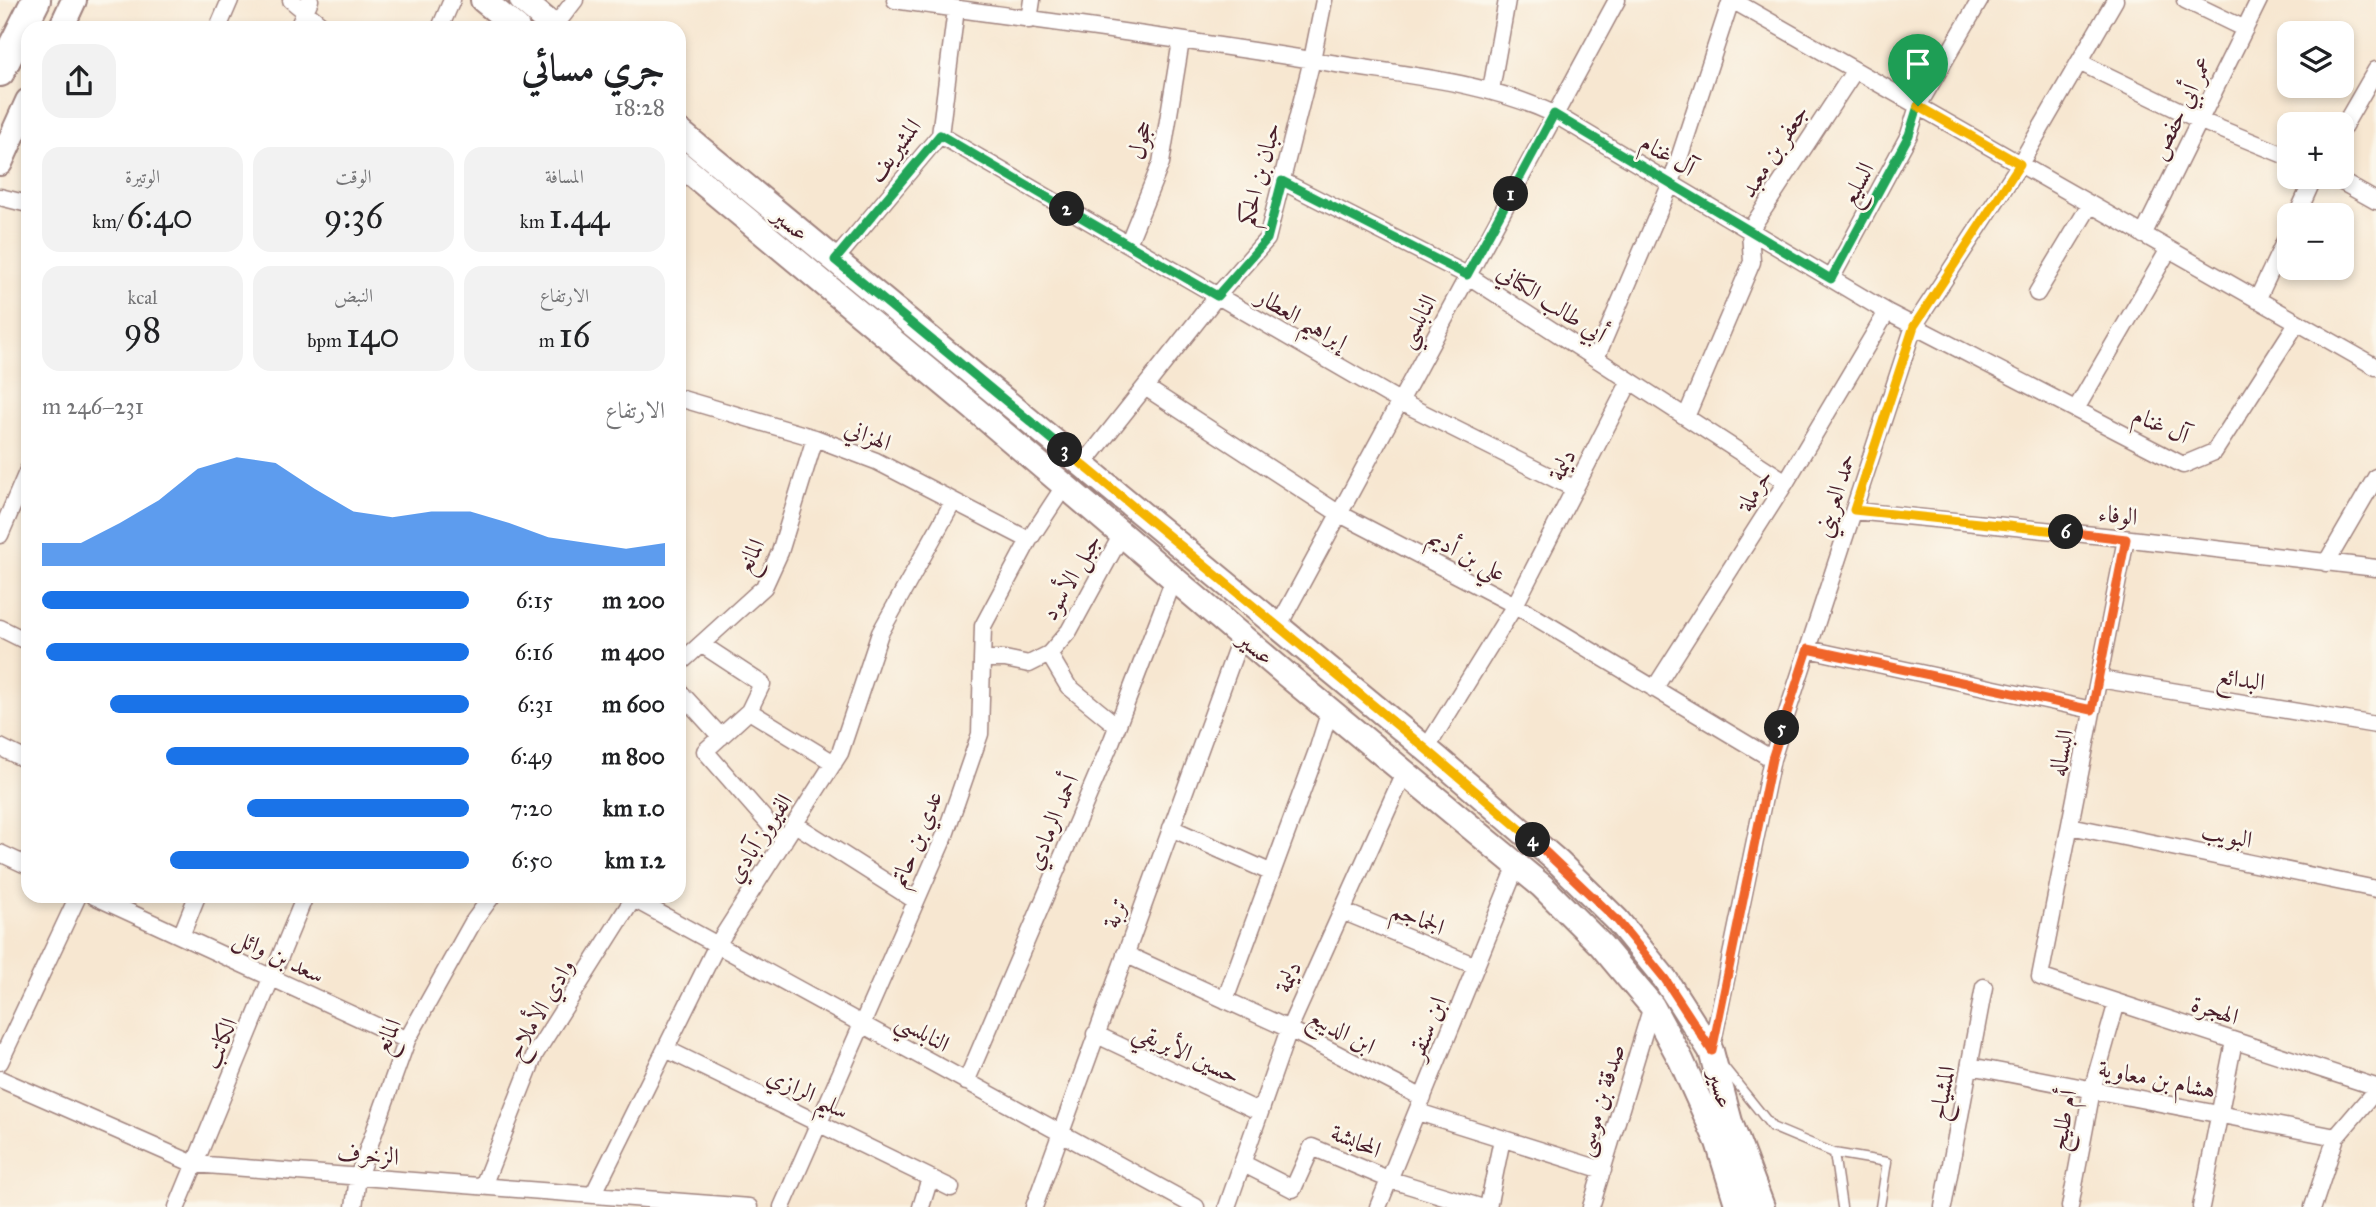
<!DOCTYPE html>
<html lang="ar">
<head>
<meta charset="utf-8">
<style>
  :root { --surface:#fff; --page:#f2f2f2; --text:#202124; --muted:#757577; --accent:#1a73e8 }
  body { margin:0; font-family:"IM FELL Great Primer",Amiri,serif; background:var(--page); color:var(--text); direction:rtl; height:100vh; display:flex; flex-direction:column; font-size:26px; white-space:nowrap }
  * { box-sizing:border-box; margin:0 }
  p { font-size:23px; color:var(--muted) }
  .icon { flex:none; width:38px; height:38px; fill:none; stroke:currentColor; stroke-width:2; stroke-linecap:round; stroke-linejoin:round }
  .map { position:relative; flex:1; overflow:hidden; direction:ltr }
  .side { position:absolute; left:21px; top:21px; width:665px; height:882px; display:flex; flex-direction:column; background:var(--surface); border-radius:21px; box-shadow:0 4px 10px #0003; direction:rtl }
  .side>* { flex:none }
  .fabs { position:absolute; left:2277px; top:21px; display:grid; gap:14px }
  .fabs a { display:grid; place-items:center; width:77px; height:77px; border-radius:14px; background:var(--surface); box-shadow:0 4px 10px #0003; font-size:35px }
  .pin { position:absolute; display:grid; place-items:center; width:60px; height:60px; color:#fff; margin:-72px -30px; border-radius:50% 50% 50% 0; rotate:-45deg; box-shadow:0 0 7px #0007 }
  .pin .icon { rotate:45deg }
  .km { position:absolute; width:35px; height:35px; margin:-18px; border-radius:50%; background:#222; color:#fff; font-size:19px; line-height:35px; text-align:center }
  .round { display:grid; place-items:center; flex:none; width:74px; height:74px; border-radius:21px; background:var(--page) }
  .summary { display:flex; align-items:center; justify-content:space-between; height:119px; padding:0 21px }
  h1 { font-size:38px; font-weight:600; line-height:52px }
  .metrics { display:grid; grid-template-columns:repeat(3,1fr); gap:10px; height:119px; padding:7px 21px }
  .metrics div { display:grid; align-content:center; border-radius:18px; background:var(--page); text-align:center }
  .metrics b { font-size:35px; font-weight:600 }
  .metrics small { font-size:19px; font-weight:400 }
  .metrics p { font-size:19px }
  .chart { height:196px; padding:14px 21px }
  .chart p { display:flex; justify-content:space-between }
  .chart svg { width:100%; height:126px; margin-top:7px; fill:var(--accent); opacity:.7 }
  ul { padding:0 21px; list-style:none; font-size:23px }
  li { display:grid; grid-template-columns:112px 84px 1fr; align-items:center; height:52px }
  li i { height:18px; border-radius:9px; background:var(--accent) }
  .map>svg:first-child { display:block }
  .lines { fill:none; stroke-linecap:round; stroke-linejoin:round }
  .lane-casing { stroke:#a0837e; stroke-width:11 }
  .street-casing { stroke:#a0837e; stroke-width:19 }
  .primary-casing { stroke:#a0837e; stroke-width:28 }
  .highway-casing { stroke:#a0837e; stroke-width:32 }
  .lane { stroke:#fff; stroke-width:8 }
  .street { stroke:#fff; stroke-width:16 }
  .primary { stroke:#fff; stroke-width:24 }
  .highway { stroke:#fff; stroke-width:28 }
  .split-1-casing { stroke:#fff; stroke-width:14 }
  .split-2-casing { stroke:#fff; stroke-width:14 }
  .split-3-casing { stroke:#fff; stroke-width:14 }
  .split-4-casing { stroke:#fff; stroke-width:14 }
  .split-5-casing { stroke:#fff; stroke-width:14 }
  .split-6-casing { stroke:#fff; stroke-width:14 }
  .split-7-casing { stroke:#fff; stroke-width:14 }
  .split-1 { stroke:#22a559; stroke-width:9 }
  .split-2 { stroke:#22a559; stroke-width:9 }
  .split-3 { stroke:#22a559; stroke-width:9 }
  .split-4 { stroke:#f5b400; stroke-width:9 }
  .split-5 { stroke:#f0652b; stroke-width:9 }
  .split-6 { stroke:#f0652b; stroke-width:9 }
  .split-7 { stroke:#f5b400; stroke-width:9 }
  .labels { text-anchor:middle; stroke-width:5; stroke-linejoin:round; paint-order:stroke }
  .street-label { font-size:24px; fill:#4a1f2b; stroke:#fbf7ec }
</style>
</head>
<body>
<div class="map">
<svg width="2376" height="1207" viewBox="0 0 2376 1207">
  <rect width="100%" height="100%" fill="#fbf7ec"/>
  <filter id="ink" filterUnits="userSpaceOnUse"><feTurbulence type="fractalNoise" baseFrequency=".0143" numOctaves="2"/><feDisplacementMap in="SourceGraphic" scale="14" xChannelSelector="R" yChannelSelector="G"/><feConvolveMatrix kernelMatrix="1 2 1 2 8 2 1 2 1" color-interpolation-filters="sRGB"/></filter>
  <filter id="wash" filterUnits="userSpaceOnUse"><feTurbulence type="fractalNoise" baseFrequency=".00686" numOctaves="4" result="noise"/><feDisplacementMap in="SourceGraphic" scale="28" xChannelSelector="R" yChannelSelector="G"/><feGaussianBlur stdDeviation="1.57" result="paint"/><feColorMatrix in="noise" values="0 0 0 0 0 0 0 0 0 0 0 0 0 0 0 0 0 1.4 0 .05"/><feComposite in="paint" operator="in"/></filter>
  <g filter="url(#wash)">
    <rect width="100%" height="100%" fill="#f7e7d1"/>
  </g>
  <g filter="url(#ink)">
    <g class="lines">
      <g class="lane-casing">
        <path id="lane" d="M1724 1067 1772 1127 1834 1153 1887 1162 1880 1207
          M1834 1153 1842 1207"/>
      </g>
      <g class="street-casing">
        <path id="street" d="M291 0 325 28
          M895 0C1042 21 1190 40 1337 64 1410 76 1486 82 1554 114L1887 312 2183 465 2214 452 2297 323
          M1732 0 2376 367
          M2185 0 2245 29
          M1029 20 1032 0
          M554 27 575 0
          M218 28 230 0
          M298 28 310 0
          M440 28 452 0
          M2079 62 2201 121 2289 157
          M1491 90 1507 0
          M2342 129 2376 70
          M940 135 1399 401 1575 489
          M2333 177 2376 201
          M1282 181 1467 275 1786 482
          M0 197 28 204
          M2297 215 2314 177
          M2143 235 2259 0
          M1128 244 1161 163 1181 41
          M835 260 940 135 956 9
          M1831 279 1909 135 1918 106 1980 0
          M2037 293 2090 205
          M2257 300 2289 232
          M1596 358 1671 183 1731 0
          M1145 387 1338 513 1515 605 1772 759
          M679 398 815 438 876 461 1029 540
          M2076 409 2169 249
          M1686 417 1752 262 1750 230 1855 70
          M1083 465 1217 296 1267 239 1312 60 1324 0
          M1854 511 2114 537 2376 568
          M0 535 28 470
          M2126 539 2040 977 2376 1087
          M2326 563 2376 477
          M1278 627 1617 0
          M0 628 28 642
          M701 644 762 684 749 711 705 751 784 841
          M1808 649 2092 710
          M1049 654 1068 686 1117 726
          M982 659H1005L1029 664 1049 654 1069 631 1122 534
          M679 664 764 587 780 552 815 438
          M2099 679 2376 725
          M1654 689 1786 482 1887 312
          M679 691 721 737
          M749 711 834 763
          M0 747 28 761
          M1426 749 1515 605 1630 381
          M795 824 916 901
          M2070 826 2376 889
          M1171 828 1272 873
          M0 853 28 866
          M94 896 407 1040
          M628 896 1196 1207
          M1342 911 1476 966
          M181 936 197 896
          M1125 954 1289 1029 1423 1098
          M1225 1000 1318 748 1330 710
          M1095 1034 1260 1112
          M666 1049 951 1188
          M1711 1051 1772 759 1914 326 2020 164 2115 0
          M0 1062 78 896
          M1970 1066 2336 1137
          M0 1079 194 1164 749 1207
          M966 1082 1112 740 1174 579
          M1418 1112 1603 1170
          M1242 1163 1293 1189 1312 1147 1388 1179 1480 1207
          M483 1186 535 1054 633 899
          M593 1195 717 945 840 753 880 633 953 502
          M177 1207 305 896
          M354 1207 358 1177 407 1040 473 922 492 896
          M782 1207 945 835 980 734 983 626 1029 540 1065 485
          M921 1207 930 1178
          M1034 1207 1241 636
          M1227 1207 1289 1029 1405 771
          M1378 1207 1517 865
          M1488 1207 1502 1139
          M1591 1207 1652 1006
          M1943 1207 1984 987
          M2070 1207 2092 1090 2117 1002
          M2201 1207 2234 1041
          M2313 1207 2336 1137 2376 1090"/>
      </g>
      <g class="primary-casing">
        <path id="primary" d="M483 0 517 28
          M522 0 555 28
          M61 28 74 0
          M679 131 1437 758 1558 862 1617 920 1665 979 1711 1051 1730 1122 1762 1207
          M0 163 28 101
          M679 163 977 411 1287 675 1542 886 1601 945 1652 1006 1681 1060 1718 1142 1738 1207"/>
      </g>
      <g class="highway-casing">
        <path id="highway" d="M0 72 36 0"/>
      </g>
      <use href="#lane" class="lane"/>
      <use href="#street" class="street"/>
      <use href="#primary" class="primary"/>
      <use href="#highway" class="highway"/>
    </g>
  </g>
  <g class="lines" filter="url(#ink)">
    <g class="split-1-casing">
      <path id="split-1" d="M1511 194 1554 114 1831 279 1909 135 1918 106"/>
    </g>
    <g class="split-2-casing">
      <path id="split-2" d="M1067 209 1217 296 1267 239 1282 181 1467 275 1511 194"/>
    </g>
    <g class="split-3-casing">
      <path id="split-3" d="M1065 450 835 260 940 135 1067 209"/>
    </g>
    <g class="split-4-casing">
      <path id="split-4" d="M1065 450 1426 749 1533 840"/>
    </g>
    <g class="split-5-casing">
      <path id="split-5" d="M1533 840 1617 920 1665 979 1712 1051 1772 759 1782 728"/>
    </g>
    <g class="split-6-casing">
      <path id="split-6" d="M1782 728 1808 649 2092 710 2126 539 2066 532"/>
    </g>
    <g class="split-7-casing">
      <path id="split-7" d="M1918 106 2020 164 1914 326 1854 510 2066 532"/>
    </g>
    <use href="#split-1" class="split-1"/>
    <use href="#split-2" class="split-2"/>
    <use href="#split-3" class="split-3"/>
    <use href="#split-4" class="split-4"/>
    <use href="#split-5" class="split-5"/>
    <use href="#split-6" class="split-6"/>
    <use href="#split-7" class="split-7"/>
  </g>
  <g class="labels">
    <g class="street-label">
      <text transform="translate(2181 108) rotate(-64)" y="8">عمر أبي حفص</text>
      <text transform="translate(1140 140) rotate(-78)" y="8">حجول</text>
      <text transform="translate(894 150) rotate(-53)" y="8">المشيريف</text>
      <text transform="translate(1774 151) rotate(-57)" y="8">جعفر بن معبد</text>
      <text transform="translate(1668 155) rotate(31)" y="8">آل غنام</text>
      <text transform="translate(1259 174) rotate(-75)" y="8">حبان بن الحكم</text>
      <text transform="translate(1857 184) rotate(-62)" y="8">السليع</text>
      <text transform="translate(791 224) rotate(40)" y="8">عسير</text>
      <text transform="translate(1552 303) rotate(33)" y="8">أبي طالب الكناني</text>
      <text transform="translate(1302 319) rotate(30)" y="8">إبراهيم العطار</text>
      <text transform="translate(1417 321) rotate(-62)" y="8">النابلسي</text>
      <text transform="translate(2161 425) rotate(24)" y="8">آل غنام</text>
      <text transform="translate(868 435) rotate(22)" y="8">الهزاني</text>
      <text transform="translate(1562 465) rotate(-63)" y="8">دليمة</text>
      <text transform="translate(1754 490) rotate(-58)" y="8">حرملة</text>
      <text transform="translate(1835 495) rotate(-72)" y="8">حمد العريني</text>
      <text transform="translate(2118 515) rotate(6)" y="8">الوفاء</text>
      <text transform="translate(1467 555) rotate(28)" y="8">علي بن أديم</text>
      <text transform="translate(750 556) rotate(-64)" y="8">المانع</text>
      <text transform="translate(1071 577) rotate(-60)" y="8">جبل الأسود</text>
      <text transform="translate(1256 648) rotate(40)" y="8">عسير</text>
      <text transform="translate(2241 679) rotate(9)" y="8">البدائع</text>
      <text transform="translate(2061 753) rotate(-79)" y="8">البساله</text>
      <text transform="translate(1052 822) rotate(-67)" y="8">أحمد الرمادي</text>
      <text transform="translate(2227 835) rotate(12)" y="8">البويب</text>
      <text transform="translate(759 838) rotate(-57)" y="8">الفيروز آبادي</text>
      <text transform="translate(916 839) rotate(-68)" y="8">عدي بن حاتم</text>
      <text transform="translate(1115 913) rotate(-70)" y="8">تربة</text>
      <text transform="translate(1418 918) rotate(22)" y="8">الجماجم</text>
      <text transform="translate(279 956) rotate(25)" y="8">سعد بن وائل</text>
      <text transform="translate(1288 977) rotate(-66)" y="8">دليمة</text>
      <text transform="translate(540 1009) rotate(-60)" y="8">وادي الأملاح</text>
      <text transform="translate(2215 1010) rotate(18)" y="8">الهجرة</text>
      <text transform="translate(1427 1028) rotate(-68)" y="8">ابن سنقر</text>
      <text transform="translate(1342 1031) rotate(28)" y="8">ابن الديبع</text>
      <text transform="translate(923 1032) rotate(29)" y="8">النابلسي</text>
      <text transform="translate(387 1036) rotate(-66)" y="8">المانع</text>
      <text transform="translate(220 1043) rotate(-67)" y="8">الكاتب</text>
      <text transform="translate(1187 1053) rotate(25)" y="8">حسين الأبريقي</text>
      <text transform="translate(2157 1079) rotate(11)" y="8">هشام بن معاوية</text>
      <text transform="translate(1721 1089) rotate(76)" y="8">عسير</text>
      <text transform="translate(808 1093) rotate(26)" y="8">سليم الرازي</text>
      <text transform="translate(1942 1093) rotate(-79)" y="8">المشياح</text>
      <text transform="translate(1600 1100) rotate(-73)" y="8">صدقة بن موسى</text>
      <text transform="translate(2063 1120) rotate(-79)" y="8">أم طليح</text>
      <text transform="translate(1356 1141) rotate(23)" y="8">المحابشة</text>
      <text transform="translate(368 1155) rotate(4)" y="8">الزخرف</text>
    </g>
  </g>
</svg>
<div class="fabs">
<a><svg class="icon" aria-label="layers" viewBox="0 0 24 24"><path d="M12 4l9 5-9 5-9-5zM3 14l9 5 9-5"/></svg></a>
<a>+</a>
<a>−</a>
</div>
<div class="pin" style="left:1918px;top:106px;background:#1e9e55"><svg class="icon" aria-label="arrive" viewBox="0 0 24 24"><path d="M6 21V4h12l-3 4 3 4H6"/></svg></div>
<b class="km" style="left:1511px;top:194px">1</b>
<b class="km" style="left:1067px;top:209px">2</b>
<b class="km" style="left:1065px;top:450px">3</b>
<b class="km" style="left:1533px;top:840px">4</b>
<b class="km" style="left:1782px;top:728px">5</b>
<b class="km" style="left:2066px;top:532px">6</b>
<section class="side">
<div class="summary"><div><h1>جري مسائي</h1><p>18:28</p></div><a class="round"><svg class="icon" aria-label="share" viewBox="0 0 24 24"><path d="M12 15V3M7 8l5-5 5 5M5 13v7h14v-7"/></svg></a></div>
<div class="metrics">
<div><p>المسافة</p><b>1.44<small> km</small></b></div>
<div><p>الوقت</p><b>9:36</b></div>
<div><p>الوتيرة</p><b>6:40<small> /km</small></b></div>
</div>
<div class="metrics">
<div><p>الارتفاع</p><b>16<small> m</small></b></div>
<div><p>النبض</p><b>140<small> bpm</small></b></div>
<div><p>kcal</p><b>98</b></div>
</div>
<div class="chart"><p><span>الارتفاع</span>231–246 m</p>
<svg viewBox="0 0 160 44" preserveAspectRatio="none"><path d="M0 44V36L10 36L20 29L30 21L40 10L50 6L60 8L70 17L80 25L90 27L100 25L110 25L120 29L130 34L140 36L150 38L160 36V44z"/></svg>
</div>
<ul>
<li><b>200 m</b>6:15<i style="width:100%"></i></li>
<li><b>400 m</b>6:16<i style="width:99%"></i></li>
<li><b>600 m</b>6:31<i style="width:84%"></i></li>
<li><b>800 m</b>6:49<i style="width:71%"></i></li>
<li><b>1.0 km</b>7:20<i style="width:52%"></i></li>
<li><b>1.2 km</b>6:50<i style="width:70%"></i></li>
</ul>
</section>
</div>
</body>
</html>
